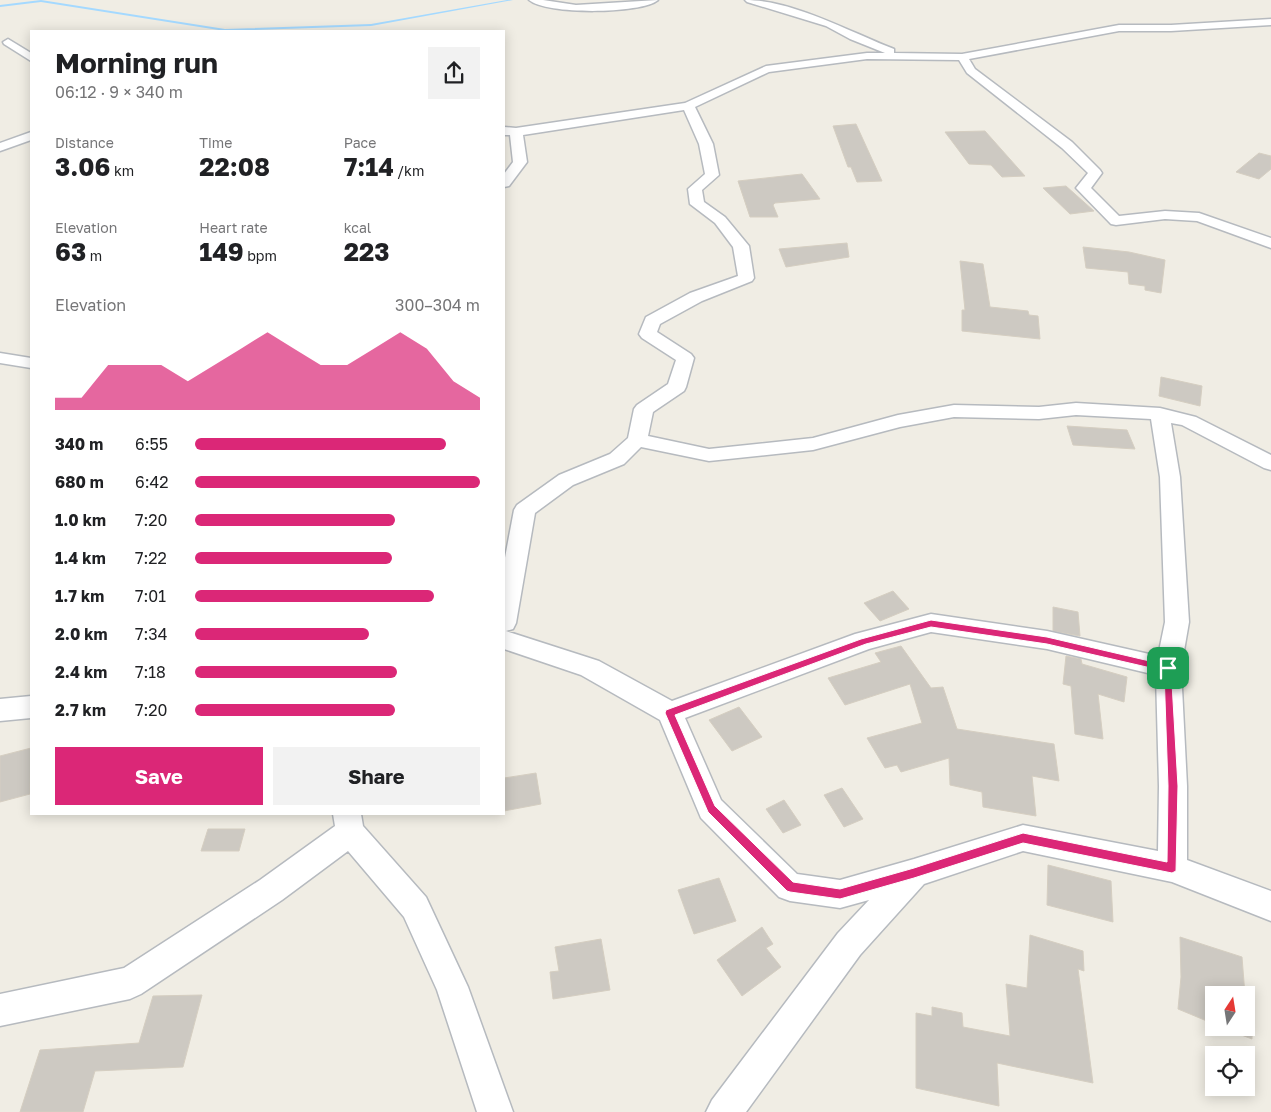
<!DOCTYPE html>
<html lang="en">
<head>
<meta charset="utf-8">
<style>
  :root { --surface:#fff; --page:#f2f2f2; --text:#202124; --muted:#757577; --accent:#db2777 }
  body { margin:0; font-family:"Golos Text",sans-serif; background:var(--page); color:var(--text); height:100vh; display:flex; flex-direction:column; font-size:19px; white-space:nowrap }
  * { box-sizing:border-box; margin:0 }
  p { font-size:16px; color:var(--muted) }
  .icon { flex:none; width:28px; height:28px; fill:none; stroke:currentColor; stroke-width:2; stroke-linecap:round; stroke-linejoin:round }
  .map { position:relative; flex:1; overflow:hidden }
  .sheet { position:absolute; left:30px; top:30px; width:475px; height:785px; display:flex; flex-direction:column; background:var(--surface); border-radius:0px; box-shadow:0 2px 12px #0003 }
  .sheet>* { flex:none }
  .needle { width:32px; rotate:12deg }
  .buttons { position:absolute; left:1205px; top:986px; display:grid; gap:10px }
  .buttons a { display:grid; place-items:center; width:50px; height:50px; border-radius:0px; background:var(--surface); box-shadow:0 2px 12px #0003; font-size:25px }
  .pin { position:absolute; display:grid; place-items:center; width:42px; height:42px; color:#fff; margin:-21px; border-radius:10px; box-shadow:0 2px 8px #0006 }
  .round { display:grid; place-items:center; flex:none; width:52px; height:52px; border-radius:0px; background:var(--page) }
  .headline { display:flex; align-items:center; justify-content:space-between; height:85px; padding:0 25px }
  h1 { font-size:28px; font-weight:700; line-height:38px }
  .stats { display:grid; grid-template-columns:repeat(3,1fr); gap:8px; height:85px; padding:5px 25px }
  .stats div { display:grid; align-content:center }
  .stats b { font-size:25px; font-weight:700 }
  .stats small { font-size:14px; font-weight:400 }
  .stats p { font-size:14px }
  .chart { height:140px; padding:10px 25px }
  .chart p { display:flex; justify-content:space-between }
  .chart svg { width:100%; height:90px; margin-top:5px; fill:var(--accent); opacity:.7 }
  .cta { display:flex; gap:10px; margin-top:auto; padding:10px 25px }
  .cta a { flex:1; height:58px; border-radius:0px; background:var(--accent); color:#fff; font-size:20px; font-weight:700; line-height:58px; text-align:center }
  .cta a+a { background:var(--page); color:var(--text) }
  ul { padding:0 25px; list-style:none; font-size:16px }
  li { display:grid; grid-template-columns:80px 60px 1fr; align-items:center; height:38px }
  li i { height:12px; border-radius:6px; background:var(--accent) }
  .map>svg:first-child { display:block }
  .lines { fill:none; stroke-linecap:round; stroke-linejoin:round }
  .stream { fill:#a4d9ff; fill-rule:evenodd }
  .building { fill:#cdc9c2; stroke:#d5cec1 }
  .street-casing { stroke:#b6babf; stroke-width:3 }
  .street { fill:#fff; fill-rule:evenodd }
  .route { fill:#db2777; stroke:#fff; fill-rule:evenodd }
</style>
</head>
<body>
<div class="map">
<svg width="1271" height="1112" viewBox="0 0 1271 1112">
  <rect width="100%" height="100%" fill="#f0ede4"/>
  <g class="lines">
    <path class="stream" d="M41 0 225 29 371 24 507 0H513L371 26 225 31 41 2 0 7V5Z"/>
  </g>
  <path class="building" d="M856 124 882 181 857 182 851 167H848L833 126Z
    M985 131 1025 176 1002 177 991 165 969 164 945 132Z
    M1259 153 1271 156V169L1259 179 1236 172Z
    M802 174 820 199 775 203 773 205 778 217H750L738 181Z
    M1066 186 1094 211 1070 214 1043 188Z
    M847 243 849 257 786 267 779 249Z
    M1083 247 1129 252 1165 260 1161 293 1145 290V286L1129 284 1128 272 1086 268Z
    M960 261 983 264 990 307 1028 311 1029 315 1038 316 1040 339 962 331V310H965Z
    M1161 377 1202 386 1200 406 1159 396Z
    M1067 426 1127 430 1135 449 1073 445Z
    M893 591 909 609 880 621 864 603Z
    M1053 607 1078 612 1080 636 1053 631Z
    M901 646 931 688 943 687 957 729 1054 744 1059 781 1032 776 1036 816 983 807 982 792 950 785 949 758 901 772 897 765 885 768 867 738 922 723 910 684 845 705 828 678 881 662 875 653Z
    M1066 656 1081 659 1082 664 1127 677 1124 702 1098 694 1103 739 1075 734 1071 686 1063 684Z
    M739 707 762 737 732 751 709 720Z
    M31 748 30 794 0 802V756Z
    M536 773 541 804 504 811V778Z
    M842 788 863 819 844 827 824 795Z
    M784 800 801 825 783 833 766 809Z
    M208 829H245L239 851H201Z
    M1048 865 1111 881 1113 922 1047 905Z
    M719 878 736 921 694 934 678 890Z
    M762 927 773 944 766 948 781 967 742 996 717 960Z
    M1030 935 1083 951 1084 971 1078 969 1093 1083 997 1063 999 1106 916 1088V1013L932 1016V1007L962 1013 963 1027 1010 1036 1006 984 1027 988Z
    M1180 937 1242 957 1245 995H1214V1024L1178 1009 1181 977Z
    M601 939 610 990 553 999 550 972 559 971 555 947Z
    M202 995 183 1067 95 1071 83 1112H20L40 1050 139 1043 153 996Z
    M1246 1008 1253 1011 1252 1039 1223 1028H1246Z"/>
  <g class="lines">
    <g class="street-casing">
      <path id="street" d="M529 0H543L576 5 658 0C642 14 546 15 529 0Z
        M745 0C793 0 850 32 894 49V53L962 54 1119 25H1171L1271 19V25L1171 31H1119L969 59 975 69 1072 142 1100 170 1102 173 1091 188 1119 216 1165 211 1199 213 1271 238V248L1197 221 1165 219 1116 225 1111 224 1076 188 1088 173 1062 148 967 73 959 60 867 59 769 72 695 107 713 144 719 175 702 190 704 202 725 217 749 246 754 278 752 281 702 301 660 324 657 332 691 354 694 358 686 387 684 391 653 412 648 436 709 449 813 438 898 415 954 405 1039 407 1076 403 1160 408 1196 417 1271 455V470L1264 468 1182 425 1171 423 1180 477 1189 622 1181 668 1187 786V860L1271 891V921L1172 882 1023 851 924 884 860 955 746 1112H706L712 1100 838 933 869 900 840 908 790 901 779 897 701 818 660 720 581 675 504 649V563L514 510 517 505 559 475 610 454 628 438 634 409 637 405 668 384 676 360 642 338 639 334 646 317 690 293 738 276 733 247 715 223 690 204 688 189 705 174 699 144 684 110 523 135 527 162 509 186 504 187V174L513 162 510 135H504V127L516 128 685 103 766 66 867 53H885L850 39 826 26 747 2ZM1076 415 1151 419 1160 477 1165 622 1158 656 1047 631 931 614 855 634 672 701 599 661 506 631 513 629 516 623 535 513 573 485 624 464 641 447 709 461 813 450 900 427 954 417 1039 419ZM931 632 1047 649 1156 675 1159 786 1158 851 1023 825 914 859 840 880 797 874 721 800 685 718 869 649Z
        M8 39 31 53V61L4 44 3 42Z
        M31 132V140L0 151V143Z
        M0 353 31 358V368L0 363Z
        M31 696V718L0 721V699Z
        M333 814H361L363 826 426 897 468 987 513 1112H477L437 990 404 917 348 851 282 900 141 994 130 999 0 1026V994L124 968 260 880 335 826Z"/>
    </g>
    <use href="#street" class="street"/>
  </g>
  <path class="route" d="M931 620 1047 637 1171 666 1178 786 1176 871 1172 873 1023 843 914 878 840 899 790 892 787 891 708 812 665 713 666 710 861 639ZM931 627 1047 644 1164 671 1168 786 1167 862 1023 833 914 868 840 889 793 882 715 806 675 715 866 644Z"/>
</svg>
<div class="buttons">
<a><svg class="needle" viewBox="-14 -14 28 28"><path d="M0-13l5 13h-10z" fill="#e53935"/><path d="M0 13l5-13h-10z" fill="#757577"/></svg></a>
<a><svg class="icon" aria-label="locate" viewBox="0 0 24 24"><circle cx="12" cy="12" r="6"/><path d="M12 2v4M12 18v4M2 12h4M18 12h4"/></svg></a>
</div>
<div class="pin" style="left:1168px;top:668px;background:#1e9e55"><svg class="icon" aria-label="arrive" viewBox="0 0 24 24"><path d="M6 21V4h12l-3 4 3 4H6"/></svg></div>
<section class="sheet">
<div class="headline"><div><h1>Morning run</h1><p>06:12 · 9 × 340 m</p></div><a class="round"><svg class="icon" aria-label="share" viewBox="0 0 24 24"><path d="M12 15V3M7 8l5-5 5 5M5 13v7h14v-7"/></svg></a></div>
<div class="stats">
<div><p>Distance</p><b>3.06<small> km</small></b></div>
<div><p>Time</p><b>22:08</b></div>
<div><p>Pace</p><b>7:14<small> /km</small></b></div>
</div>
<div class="stats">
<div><p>Elevation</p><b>63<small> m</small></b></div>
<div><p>Heart rate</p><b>149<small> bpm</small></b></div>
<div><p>kcal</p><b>223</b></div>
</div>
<div class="chart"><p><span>Elevation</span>300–304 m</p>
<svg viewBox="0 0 160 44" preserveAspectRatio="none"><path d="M0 44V38L10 38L20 22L30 22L40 22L50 30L60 22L70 14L80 6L90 14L100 22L110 22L120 14L130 6L140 14L150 30L160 38V44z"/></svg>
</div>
<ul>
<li><b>340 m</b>6:55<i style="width:88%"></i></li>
<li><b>680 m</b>6:42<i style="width:100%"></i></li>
<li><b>1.0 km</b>7:20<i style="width:70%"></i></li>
<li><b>1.4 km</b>7:22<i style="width:69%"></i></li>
<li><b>1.7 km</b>7:01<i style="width:84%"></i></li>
<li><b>2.0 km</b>7:34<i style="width:61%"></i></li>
<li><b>2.4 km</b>7:18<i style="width:71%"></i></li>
<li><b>2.7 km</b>7:20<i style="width:70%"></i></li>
</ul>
<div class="cta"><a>Save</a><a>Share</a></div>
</section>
</div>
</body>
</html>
